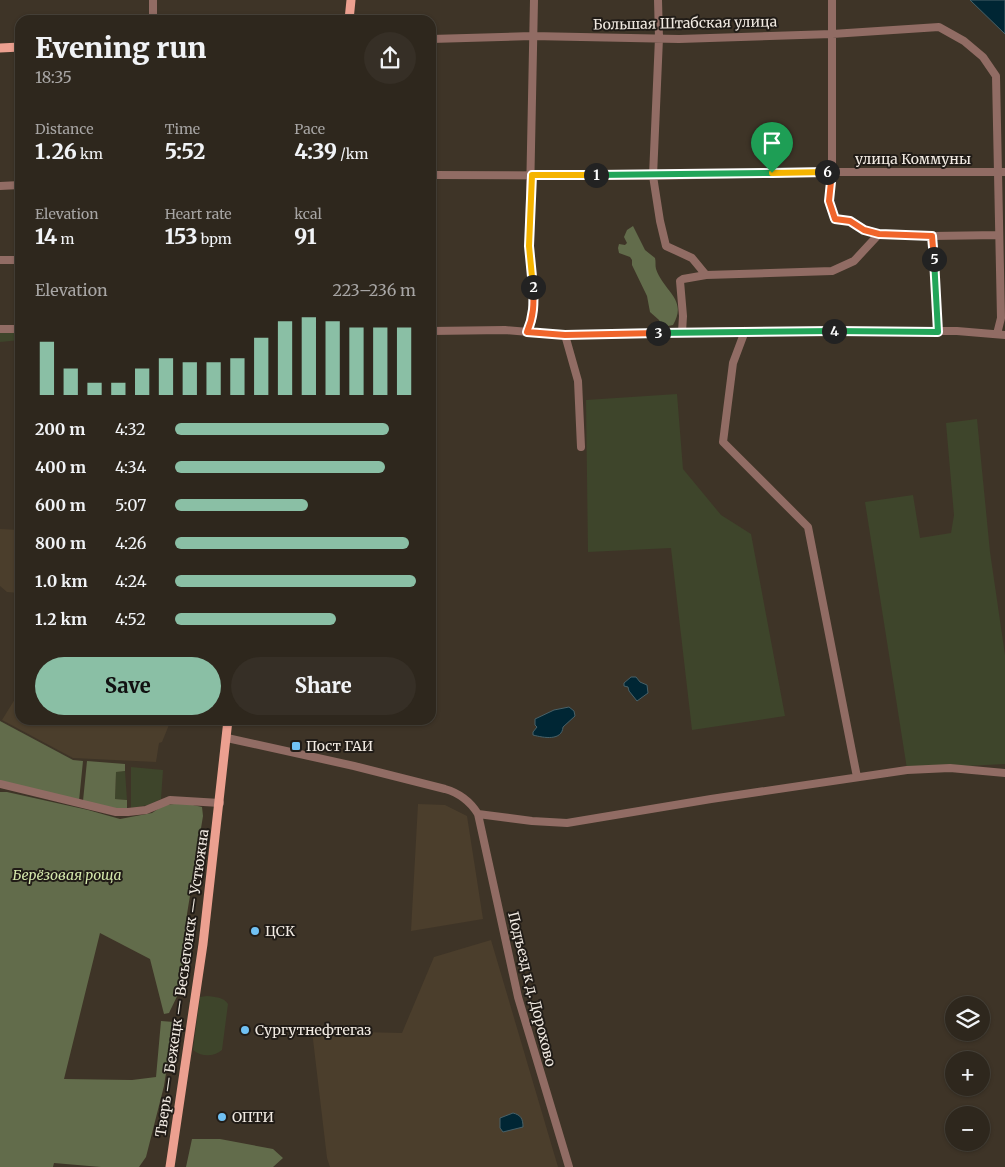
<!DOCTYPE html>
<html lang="en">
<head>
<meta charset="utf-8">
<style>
  :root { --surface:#2e271d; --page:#362f26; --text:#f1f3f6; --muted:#a7a5a4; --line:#49443b; --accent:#8abfa5 }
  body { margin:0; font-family:Merriweather,serif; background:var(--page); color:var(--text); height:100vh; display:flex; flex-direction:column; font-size:19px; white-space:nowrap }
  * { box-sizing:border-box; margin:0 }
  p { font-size:16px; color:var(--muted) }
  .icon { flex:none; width:28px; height:28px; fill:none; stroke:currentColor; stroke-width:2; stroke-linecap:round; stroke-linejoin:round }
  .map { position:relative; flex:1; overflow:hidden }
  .side { position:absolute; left:15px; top:15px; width:421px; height:710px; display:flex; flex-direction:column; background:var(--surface); border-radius:15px; box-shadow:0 1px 4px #0004,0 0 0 1px var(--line) }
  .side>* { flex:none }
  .tools { position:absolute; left:945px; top:996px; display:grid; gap:10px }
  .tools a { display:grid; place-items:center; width:45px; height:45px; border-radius:50%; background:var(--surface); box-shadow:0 1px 4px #0004,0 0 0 1px var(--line); font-size:25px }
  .pin { position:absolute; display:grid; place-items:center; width:42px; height:42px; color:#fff; margin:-51px -21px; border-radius:50% 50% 50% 0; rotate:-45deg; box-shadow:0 0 5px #0007 }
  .pin .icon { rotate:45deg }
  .km { position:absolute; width:25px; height:25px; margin:-12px; border-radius:50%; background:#222; color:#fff; font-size:14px; line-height:25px; text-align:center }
  .round { display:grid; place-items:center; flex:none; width:52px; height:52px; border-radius:26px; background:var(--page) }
  .head { display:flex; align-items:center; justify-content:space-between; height:85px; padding:0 20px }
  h1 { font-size:28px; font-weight:800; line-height:38px }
  .stats { display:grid; grid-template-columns:repeat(3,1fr); gap:8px; height:85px; padding:5px 20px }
  .stats div { display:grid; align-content:center }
  .stats b { font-size:21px; font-weight:800 }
  .stats small { font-size:14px; font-weight:400 }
  .stats p { font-size:14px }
  .chart { height:140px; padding:10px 20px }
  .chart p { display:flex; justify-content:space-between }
  .chart svg { width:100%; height:90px; margin-top:5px; stroke:var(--accent); stroke-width:6 }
  .primary-button { display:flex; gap:10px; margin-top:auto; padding:10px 20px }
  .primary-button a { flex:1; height:58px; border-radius:30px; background:var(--accent); color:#111; font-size:20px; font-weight:800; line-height:58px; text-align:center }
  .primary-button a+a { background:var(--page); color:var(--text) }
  ul { padding:0 20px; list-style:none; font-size:16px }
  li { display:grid; grid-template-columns:80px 60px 1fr; align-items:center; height:38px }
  li i { height:12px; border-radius:6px; background:var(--accent) }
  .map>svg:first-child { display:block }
  .built { fill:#4b3e2c }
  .green { fill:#3e452b }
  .forest { fill:#626c4b }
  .water { fill:#002634; stroke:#486168 }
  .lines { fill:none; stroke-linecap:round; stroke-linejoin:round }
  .minor { stroke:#916c64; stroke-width:8 }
  .major { stroke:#eca090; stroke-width:9 }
  .split-1-casing { stroke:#fff; stroke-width:10 }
  .split-2-casing { stroke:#fff; stroke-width:10 }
  .split-3-casing { stroke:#fff; stroke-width:10 }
  .split-4-casing { stroke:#fff; stroke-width:10 }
  .split-5-casing { stroke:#fff; stroke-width:10 }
  .split-6-casing { stroke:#fff; stroke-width:10 }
  .split-7-casing { stroke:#fff; stroke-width:10 }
  .split-1 { stroke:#22a559; stroke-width:6 }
  .split-2 { stroke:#f5b400; stroke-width:6 }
  .split-3 { stroke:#f0652b; stroke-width:6 }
  .split-4 { stroke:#22a559; stroke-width:6 }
  .split-5 { stroke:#22a559; stroke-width:6 }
  .split-6 { stroke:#f0652b; stroke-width:6 }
  .split-7 { stroke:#f5b400; stroke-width:6 }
  .poi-dot { fill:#70c1f4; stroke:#211c17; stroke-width:2 }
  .labels { text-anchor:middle; stroke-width:4; stroke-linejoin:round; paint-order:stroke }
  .street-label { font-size:14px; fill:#f1eae2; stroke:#211c17 }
  .poi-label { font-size:14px; fill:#f1eae2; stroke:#211c17; text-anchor:start }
  .park-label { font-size:14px; font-style:italic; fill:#d4e7ab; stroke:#211c17 }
</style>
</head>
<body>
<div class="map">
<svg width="1005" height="1167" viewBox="0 0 1005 1167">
  <rect width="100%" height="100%" fill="#3e3427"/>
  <path class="built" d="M0 529 20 530V593L7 592 0 586Z
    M20 691V720H171L162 742 159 743 156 762 73 758 2 720Z
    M418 804 445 805 467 816 483 919 411 931Z
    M491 940 558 1167H330L327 1158 312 1031 402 1033 434 957Z"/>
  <path class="green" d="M0 332H20V340L0 342Z
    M677 394 683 469 721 515 751 534 785 716 692 730 671 548 588 552 586 400Z
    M977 419 990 552 1005 655V764L907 769 865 502 913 495 920 538 951 533 954 515 946 423Z
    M131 767 163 770 161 799 148 805 131 808Z
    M125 771 127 800 115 799 116 772Z
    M207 996C215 997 224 997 228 1004L222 1050C214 1057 201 1057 193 1050L200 997Z"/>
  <path class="forest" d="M633 226 645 250 655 258C656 262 655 265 656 269 664 292 688 299 673 325L668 326 661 324 659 320 650 312 647 296 632 265V260L630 257 619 253 618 248 619 244 625 245 627 243 624 237 627 230Z
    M0 721 73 760 83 761 79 801 0 782Z
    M87 761 125 764V771L116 772 115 799 127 800V811L83 801Z
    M0 792H7L88 810 120 819 152 813 164 805 184 803 202 807 203 816 187 914 183 984 169 1013 164 1014 150 959 100 933 64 1079 132 1080 156 1077 161 1021 174 1022 164 1086 146 1157 139 1167H101L54 1163 53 1167H0Z
    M192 1139H220L273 1149 283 1158 273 1167H186Z"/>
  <path class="water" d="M970 0H1005V34Z
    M631 677H636L640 682 647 685 648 693 637 701 629 691 628 687 624 686V683Z
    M569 707 574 711 575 716 563 727C562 741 544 738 533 735V732L537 727 535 725V719L554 710Z
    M513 1113C521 1115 523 1119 523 1127L503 1132 500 1128V1118Z"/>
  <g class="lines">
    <path class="minor" d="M153 0V20
      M658 0 659 38 653 176 660 221 666 246 692 258 706 275 832 271 854 261 879 234
      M832 0V172L829 201 835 219 849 221 864 229 879 234 932 236 999 235
      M431 39 532 36 679 39 832 34 939 27 964 41 983 57 996 76 1001 318 997 334
      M431 175 653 176 832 172H1005
      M0 186 20 185
      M932 236 938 331
      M0 260H20
      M0 329H20
      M431 331 505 330 565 335 745 331H957L1005 335
      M745 331 733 363 723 442 808 527 857 777
      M527 332 532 320 534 307 529 246 534 0
      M682 332 683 316 680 281 683 279 706 275
      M565 335 578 381 581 447
      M227 738 354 766 445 789C459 793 470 801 478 814L518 997 569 1167
      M0 784 116 812H128L146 810 170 800 220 803
      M478 814 532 821 567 823 711 799 907 770 950 768 1005 773"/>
    <path class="major" d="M349 20 351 0
      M0 48 20 47
      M170 1167 203 944 228 720"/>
  </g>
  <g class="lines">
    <g class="split-1-casing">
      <path id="split-1" d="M596 175 772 173"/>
    </g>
    <g class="split-2-casing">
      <path id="split-2" d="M533 287 529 246 532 175H596"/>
    </g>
    <g class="split-3-casing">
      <path id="split-3" d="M533 287C534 303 534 316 527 332L565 335 658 333"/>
    </g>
    <g class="split-4-casing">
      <path id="split-4" d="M658 333 834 331"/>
    </g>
    <g class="split-5-casing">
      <path id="split-5" d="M834 331 938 332 934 259"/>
    </g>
    <g class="split-6-casing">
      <path id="split-6" d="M827 172H832L829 201 835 219 850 221 864 230 879 234 932 236 934 259"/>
    </g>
    <g class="split-7-casing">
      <path id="split-7" d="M772 173 827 172"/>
    </g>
    <use href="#split-1" class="split-1"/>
    <use href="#split-2" class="split-2"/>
    <use href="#split-3" class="split-3"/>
    <use href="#split-4" class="split-4"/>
    <use href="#split-5" class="split-5"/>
    <use href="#split-6" class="split-6"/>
    <use href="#split-7" class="split-7"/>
  </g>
  <g class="poi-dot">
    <rect x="291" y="741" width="10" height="10" rx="2.5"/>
    <circle cx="255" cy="931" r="5"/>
    <circle cx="245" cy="1030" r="5"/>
    <circle cx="222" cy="1117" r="5"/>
  </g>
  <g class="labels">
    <g class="street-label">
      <text transform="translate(685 23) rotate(-1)" y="5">Большая Штабская улица</text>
      <text x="913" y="164">улица Коммуны</text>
      <text transform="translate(182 983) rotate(-82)" y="5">Тверь — Бежецк — Весьегонск — Устюжна</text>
      <text transform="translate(532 989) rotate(76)" y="5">Подъезд к д. Дорохово</text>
    </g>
    <g class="poi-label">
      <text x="306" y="751">Пост ГАИ</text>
      <text x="265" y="936">ЦСК</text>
      <text x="255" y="1035">Сургутнефтегаз</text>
      <text x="232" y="1122">ОПТИ</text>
    </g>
    <g class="park-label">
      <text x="67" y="880">Берёзовая роща</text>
    </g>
  </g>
</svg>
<div class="tools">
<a><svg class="icon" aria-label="layers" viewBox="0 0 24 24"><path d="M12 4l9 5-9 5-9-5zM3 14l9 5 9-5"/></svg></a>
<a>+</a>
<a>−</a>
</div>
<div class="pin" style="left:772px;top:173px;background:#1e9e55"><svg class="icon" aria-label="arrive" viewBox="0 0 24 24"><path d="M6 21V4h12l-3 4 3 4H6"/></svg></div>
<b class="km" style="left:596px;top:175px">1</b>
<b class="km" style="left:533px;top:287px">2</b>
<b class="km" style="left:658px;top:333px">3</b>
<b class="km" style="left:834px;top:331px">4</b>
<b class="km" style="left:934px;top:259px">5</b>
<b class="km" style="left:827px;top:172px">6</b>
<section class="side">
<div class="head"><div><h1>Evening run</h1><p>18:35</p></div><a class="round"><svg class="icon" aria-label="share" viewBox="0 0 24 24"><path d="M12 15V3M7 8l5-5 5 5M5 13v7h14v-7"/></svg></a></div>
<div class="stats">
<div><p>Distance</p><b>1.26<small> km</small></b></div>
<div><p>Time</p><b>5:52</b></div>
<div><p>Pace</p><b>4:39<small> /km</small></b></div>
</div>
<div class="stats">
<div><p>Elevation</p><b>14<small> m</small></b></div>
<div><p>Heart rate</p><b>153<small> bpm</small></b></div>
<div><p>kcal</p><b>91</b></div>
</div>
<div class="chart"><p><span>Elevation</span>223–236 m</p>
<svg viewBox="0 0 160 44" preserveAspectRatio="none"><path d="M5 44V18M15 44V31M25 44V38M35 44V38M45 44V31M55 44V26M65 44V28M75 44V28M85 44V26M95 44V16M105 44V8M115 44V6M125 44V8M135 44V11M145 44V11M155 44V11"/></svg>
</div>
<ul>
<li><b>200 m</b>4:32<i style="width:89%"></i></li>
<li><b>400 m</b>4:34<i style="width:87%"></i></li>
<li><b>600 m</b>5:07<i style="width:55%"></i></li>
<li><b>800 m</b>4:26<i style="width:97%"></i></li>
<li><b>1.0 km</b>4:24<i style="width:100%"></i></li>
<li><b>1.2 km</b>4:52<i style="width:67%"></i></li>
</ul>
<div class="primary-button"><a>Save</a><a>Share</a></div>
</section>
</div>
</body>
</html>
